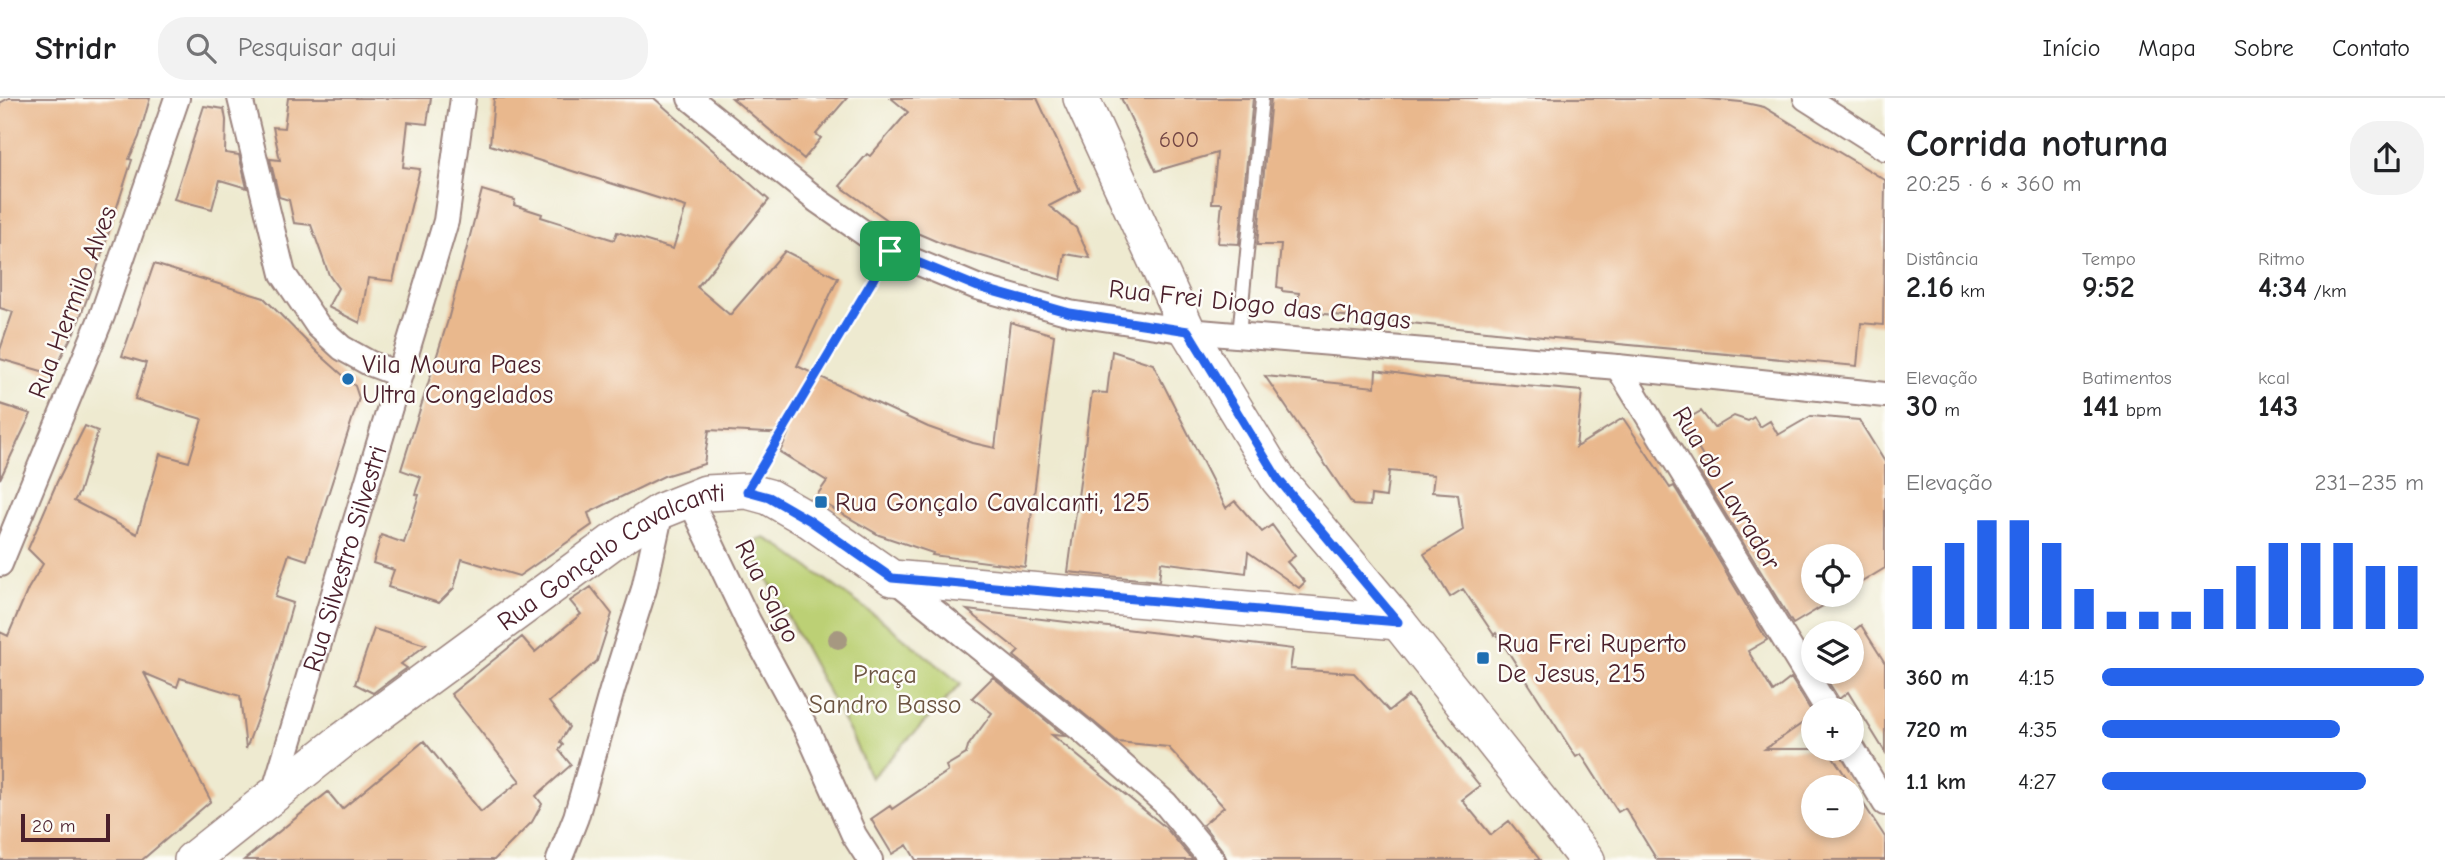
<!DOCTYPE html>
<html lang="pt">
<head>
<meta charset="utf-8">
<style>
  :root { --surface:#fff; --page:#f2f2f2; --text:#202124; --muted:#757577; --line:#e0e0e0; --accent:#2563eb }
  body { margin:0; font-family:"Comic Neue",sans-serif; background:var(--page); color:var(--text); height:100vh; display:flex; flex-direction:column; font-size:26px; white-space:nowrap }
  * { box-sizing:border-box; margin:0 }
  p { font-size:23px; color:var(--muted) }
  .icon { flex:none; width:38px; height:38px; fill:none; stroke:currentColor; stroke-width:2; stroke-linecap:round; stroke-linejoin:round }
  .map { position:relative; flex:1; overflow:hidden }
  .details { display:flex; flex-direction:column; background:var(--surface); width:560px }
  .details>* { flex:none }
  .tools { position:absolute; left:1801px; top:446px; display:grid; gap:14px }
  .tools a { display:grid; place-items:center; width:63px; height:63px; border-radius:50%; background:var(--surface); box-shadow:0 4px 10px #0003; font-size:35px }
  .scale { position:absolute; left:21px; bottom:18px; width:89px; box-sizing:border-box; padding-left:7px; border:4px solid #4a1f2b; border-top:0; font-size:19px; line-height:24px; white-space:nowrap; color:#4a1f2b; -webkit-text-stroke:5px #fdfcf7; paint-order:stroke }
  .pin { position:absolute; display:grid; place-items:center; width:60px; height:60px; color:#fff; margin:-30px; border-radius:14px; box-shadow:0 4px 10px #0006 }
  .round { display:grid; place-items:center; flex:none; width:74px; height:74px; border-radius:28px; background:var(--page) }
  .summary { display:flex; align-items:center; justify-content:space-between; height:119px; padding:0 21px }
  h1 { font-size:38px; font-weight:700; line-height:52px }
  .stats { display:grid; grid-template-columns:repeat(3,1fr); gap:10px; height:119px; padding:7px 21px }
  .stats div { display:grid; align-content:center }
  .stats b { font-size:30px; font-weight:700 }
  .stats small { font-size:19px; font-weight:400 }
  .stats p { font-size:19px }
  .chart { height:196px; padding:14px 21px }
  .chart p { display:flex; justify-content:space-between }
  .chart svg { width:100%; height:126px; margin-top:7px; stroke:var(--accent); stroke-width:6 }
  ul { padding:0 21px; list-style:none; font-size:23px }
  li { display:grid; grid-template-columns:112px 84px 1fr; align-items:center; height:52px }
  li i { height:18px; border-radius:9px; background:var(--accent) }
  header { display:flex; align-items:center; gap:42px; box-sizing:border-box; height:98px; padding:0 35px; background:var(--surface); border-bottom:2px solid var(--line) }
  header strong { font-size:33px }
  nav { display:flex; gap:38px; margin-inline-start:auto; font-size:24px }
  .search { width:490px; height:63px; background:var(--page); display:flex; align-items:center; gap:18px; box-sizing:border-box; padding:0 24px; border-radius:28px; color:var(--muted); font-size:26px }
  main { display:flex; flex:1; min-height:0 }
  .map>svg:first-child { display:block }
  .green { fill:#bcd074; stroke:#837850; stroke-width:2 }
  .building { fill:#e9b88d; fill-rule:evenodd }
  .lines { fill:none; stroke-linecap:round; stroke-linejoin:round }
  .lane-casing { stroke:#9c847e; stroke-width:16 }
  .street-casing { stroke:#9c847e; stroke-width:28 }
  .secondary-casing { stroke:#9c847e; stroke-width:38 }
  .path { stroke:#9c847e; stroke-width:4.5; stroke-dasharray:2 5; stroke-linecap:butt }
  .lane { stroke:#fff; stroke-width:12 }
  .street { stroke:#fff; stroke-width:24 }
  .secondary { stroke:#fff; stroke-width:35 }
  .tree { fill:#a69881 }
  .route-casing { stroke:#fff; stroke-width:14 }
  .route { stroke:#2563eb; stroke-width:9 }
  .poi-dot { fill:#1f6fb2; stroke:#fdfcf7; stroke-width:2.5 }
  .labels { text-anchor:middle; stroke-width:5; stroke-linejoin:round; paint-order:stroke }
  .number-label { font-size:23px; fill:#724544 }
  .street-label { font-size:26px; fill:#4a1f2b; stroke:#fdfcf7 }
  .poi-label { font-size:26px; fill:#4a1f2b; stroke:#fdfcf7; text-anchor:start }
  .park-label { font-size:26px; fill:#6c5441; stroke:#fdfcf7 }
</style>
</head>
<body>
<header>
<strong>Stridr</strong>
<div class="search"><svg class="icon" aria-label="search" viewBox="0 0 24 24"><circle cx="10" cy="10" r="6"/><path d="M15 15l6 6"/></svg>Pesquisar aqui</div>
<nav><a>Início</a><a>Mapa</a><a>Sobre</a><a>Contato</a></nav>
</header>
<main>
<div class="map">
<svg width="1885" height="762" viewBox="0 0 1885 762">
  <rect width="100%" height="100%" fill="#fdfcf7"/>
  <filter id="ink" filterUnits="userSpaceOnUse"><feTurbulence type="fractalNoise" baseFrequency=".0143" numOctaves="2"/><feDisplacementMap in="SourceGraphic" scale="14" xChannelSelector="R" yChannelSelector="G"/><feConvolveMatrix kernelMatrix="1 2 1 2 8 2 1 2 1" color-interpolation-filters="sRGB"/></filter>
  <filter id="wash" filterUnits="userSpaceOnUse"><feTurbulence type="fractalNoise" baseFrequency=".00686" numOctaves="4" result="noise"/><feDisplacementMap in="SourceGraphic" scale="28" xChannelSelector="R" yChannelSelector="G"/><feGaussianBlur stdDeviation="1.57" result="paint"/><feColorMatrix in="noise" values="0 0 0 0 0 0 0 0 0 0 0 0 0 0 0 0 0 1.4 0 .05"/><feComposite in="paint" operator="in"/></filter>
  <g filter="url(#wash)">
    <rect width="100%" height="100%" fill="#eeead0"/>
    <path class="green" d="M764 440 778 447 884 524 961 586 871 680 850 635 759 465 755 447 758 441Z"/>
    <g id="blocks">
      <path class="building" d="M9 0H150L139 39 129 61 132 62 91 190 76 230 52 276 0 261V252L13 214 0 210V5Z
        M288 0H431L427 26 408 24 403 69 420 71 393 183 368 180 360 225 328 209 338 190 329 177 311 127 294 125 289 102 279 99 270 61 280 62 273 29 284 30Z
        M494 0H654L769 102 697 189 730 217 785 153 838 180 797 268 928 329 973 345 995 350 1010 224 1054 237 1025 469 932 457 933 455 879 437 815 400 827 383 780 354 788 336 709 332 704 366 664 378 588 415 592 427 519 478 462 461 454 490 439 505 388 489 394 472 373 465 381 437 404 445 419 397 415 396 421 379 401 372 448 222 482 92 515 102 514 107 542 116 541 119 614 142 617 134 673 151 686 109 490 47Z
        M732 0H847L816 36 821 40 804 61Z
        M891 0H1037L1080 92 1049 108 1076 130 1090 160 1065 156 1061 182 945 147 889 123 840 88 867 56 870 58 908 14Z
        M1121 0H1253L1239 146 1218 145 1222 105H1212L1217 55 1156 73Z
        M1271 0H1698L1741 4 1764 9 1885 82 1883 227 1861 225 1857 268 1543 239 1297 213 1299 195 1282 193V190L1277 189 1281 147H1257Z
        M204 8 224 11 226 22 225 55 239 57 247 90 220 82 212 111 174 101Z
        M154 166 264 200 318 255 355 288 359 300 307 462 289 456 275 499 293 505 267 594 246 651 240 598 180 580 177 589 144 575 211 703 142 762H0V534L8 538 28 491 43 466 28 451 57 384 85 328 98 333 79 395 74 403 137 436 160 356 189 364 202 321 135 301 146 265 122 258Z
        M1112 253 1153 266 1226 410 1235 403 1262 434 1272 427 1295 458 1287 464 1305 484 1299 490 1248 454 1246 475 1161 464 1159 483 1068 474 1092 294 1107 295Z
        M1376 272 1422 279 1582 293 1576 349 1623 320 1670 390 1674 388 1767 542 1748 553 1773 594 1791 580 1813 616V618L1765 651H1828L1885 739V762H1657L1625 710 1618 714 1581 656 1576 659 1496 535 1494 537 1463 491 1450 499 1424 456 1463 432 1458 396 1432 394 1434 377 1389 373 1386 399 1371 397 1370 408 1353 407 1265 278 1375 289ZM1813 690H1852V728H1813Z
        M0 306 31 316 0 381Z
        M1701 313 1714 330 1734 318 1748 323 1754 319 1760 329 1770 323 1778 337 1811 318 1859 322 1885 364V470L1852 490V458H1813V497H1841L1793 526 1699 373 1708 367 1682 324Z
        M591 489 612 516 597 563 549 604 569 629 560 644 563 647 559 652 571 667 536 698 542 706 532 724 494 762H244L328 694 342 711 424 643 481 714 520 683 451 596 522 539 535 554 581 516 570 503Z
        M967 512 1293 551 1290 571 1354 575 1389 613 1408 598 1480 688 1462 702 1491 737 1509 723 1540 762H1227L1223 753 1203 727 1224 709 1168 649 1118 644 1014 558 1019 553Z
        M1861 527 1885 565V654L1848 594 1839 601 1822 574H1852L1850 536Z
        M374 531 426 547 401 566 407 570 373 595 355 586Z
        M993 579 1065 638 1052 637 1165 729 1193 762H916L907 747 892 756 871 721 890 708 892 711 948 673 946 668 966 656 968 648 992 615 972 600Z"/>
    </g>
  </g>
  <g filter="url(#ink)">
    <use href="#blocks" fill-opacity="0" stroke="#9c847e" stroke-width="2"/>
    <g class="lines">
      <g class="lane-casing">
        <path id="lane" d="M1239 237 1262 0"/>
      </g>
      <g class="street-casing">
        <g id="street">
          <path d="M240 0 283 176 318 228 342 250 369 265 398 276"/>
          <path d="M690 0 818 103 890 153 977 189 1070 215 1188 233 1618 269 1885 297"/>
          <path d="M1806 0 1885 50"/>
          <path d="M1618 269 1828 612"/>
          <path d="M689 400 748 523 809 636 854 737 870 762"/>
          <path d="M0 466 102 218 177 0"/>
          <path d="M893 480 1084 634 1165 705 1212 762"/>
          <path d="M1852 650 1885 705"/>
          <path id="s1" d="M273 698 446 123 463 0"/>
          <path d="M559 762 576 719 612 592 644 491 661 413"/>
        </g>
      </g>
      <g class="secondary-casing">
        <g id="secondary">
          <path d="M1081 0 1188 233 1278 381 1398 524 1587 762"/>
          <path id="s2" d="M192 762 339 645 611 445 661 413 706 395 747 393 769 399 809 422 892 480 1398 524"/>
        </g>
      </g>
      <path class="path" d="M764 365 877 174"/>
      <use href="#lane" class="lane"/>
      <use href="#street" class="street"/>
      <use href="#secondary" class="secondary"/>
    </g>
    <circle class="tree" cx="838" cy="541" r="10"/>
  </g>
  <g class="lines" filter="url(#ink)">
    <g class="route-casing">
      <path id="route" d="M890 153 978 189 1070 215 1188 233 1278 381 1398 524 892 480 809 422 769 399 747 393Z"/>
    </g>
    <use href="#route" class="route"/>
  </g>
  <g class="poi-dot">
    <circle cx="348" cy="281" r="7"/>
    <rect x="814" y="397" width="14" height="14" rx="3.5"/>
    <rect x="1476" y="553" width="14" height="14" rx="3.5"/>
  </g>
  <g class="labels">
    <g class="number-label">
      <text x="1179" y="49">600</text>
    </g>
    <g class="street-label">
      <text transform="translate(72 204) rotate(-69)" y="9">Rua Hermilo Alves</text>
      <text transform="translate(1260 206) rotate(6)" y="9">Rua Frei Diogo das Chagas</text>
      <text transform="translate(1727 390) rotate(59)" y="9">Rua do Lavrador</text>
      <text dy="9" stroke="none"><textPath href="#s1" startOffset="248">Rua Silvestro Silvestri</textPath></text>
      <text dy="9" stroke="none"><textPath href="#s2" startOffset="520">Rua Gonçalo Cavalcanti</textPath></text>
      <text transform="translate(768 493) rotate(63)" y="9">Rua Salgo</text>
    </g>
    <g class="poi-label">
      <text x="362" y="275">Vila Moura Paes<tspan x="362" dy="30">Ultra Congelados</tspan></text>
      <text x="835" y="413">Rua Gonçalo Cavalcanti, 125</text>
      <text x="1497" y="554">Rua Frei Ruperto<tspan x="1497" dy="30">De Jesus, 215</tspan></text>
    </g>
    <g class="park-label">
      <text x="885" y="585">Praça<tspan x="885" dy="30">Sandro Basso</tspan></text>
    </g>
  </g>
</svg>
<div class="tools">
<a><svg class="icon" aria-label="locate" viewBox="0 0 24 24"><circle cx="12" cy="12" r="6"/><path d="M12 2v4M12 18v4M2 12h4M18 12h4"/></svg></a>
<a><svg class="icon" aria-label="layers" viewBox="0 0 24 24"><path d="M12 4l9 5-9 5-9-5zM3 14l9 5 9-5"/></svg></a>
<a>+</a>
<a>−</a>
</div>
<div class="scale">20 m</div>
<div class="pin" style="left:890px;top:153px;background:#1e9e55"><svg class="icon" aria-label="arrive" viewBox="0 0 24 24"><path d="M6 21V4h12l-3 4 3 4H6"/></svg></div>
</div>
<section class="details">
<div class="summary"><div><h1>Corrida noturna</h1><p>20:25 · 6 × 360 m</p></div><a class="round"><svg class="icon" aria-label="share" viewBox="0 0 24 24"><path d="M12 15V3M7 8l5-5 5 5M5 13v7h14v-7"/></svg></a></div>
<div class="stats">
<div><p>Distância</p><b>2.16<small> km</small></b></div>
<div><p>Tempo</p><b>9:52</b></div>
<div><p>Ritmo</p><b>4:34<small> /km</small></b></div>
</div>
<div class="stats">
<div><p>Elevação</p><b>30<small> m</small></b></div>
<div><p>Batimentos</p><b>141<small> bpm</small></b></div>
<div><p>kcal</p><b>143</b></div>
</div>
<div class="chart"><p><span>Elevação</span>231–235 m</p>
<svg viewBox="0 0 160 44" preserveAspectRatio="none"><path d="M5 44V22M15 44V14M25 44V6M35 44V6M45 44V14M55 44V30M65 44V38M75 44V38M85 44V38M95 44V30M105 44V22M115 44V14M125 44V14M135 44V14M145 44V22M155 44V22"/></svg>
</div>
<ul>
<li><b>360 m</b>4:15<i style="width:100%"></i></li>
<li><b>720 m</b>4:35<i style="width:74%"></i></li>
<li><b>1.1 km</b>4:27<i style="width:82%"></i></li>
</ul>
</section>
</main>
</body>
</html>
